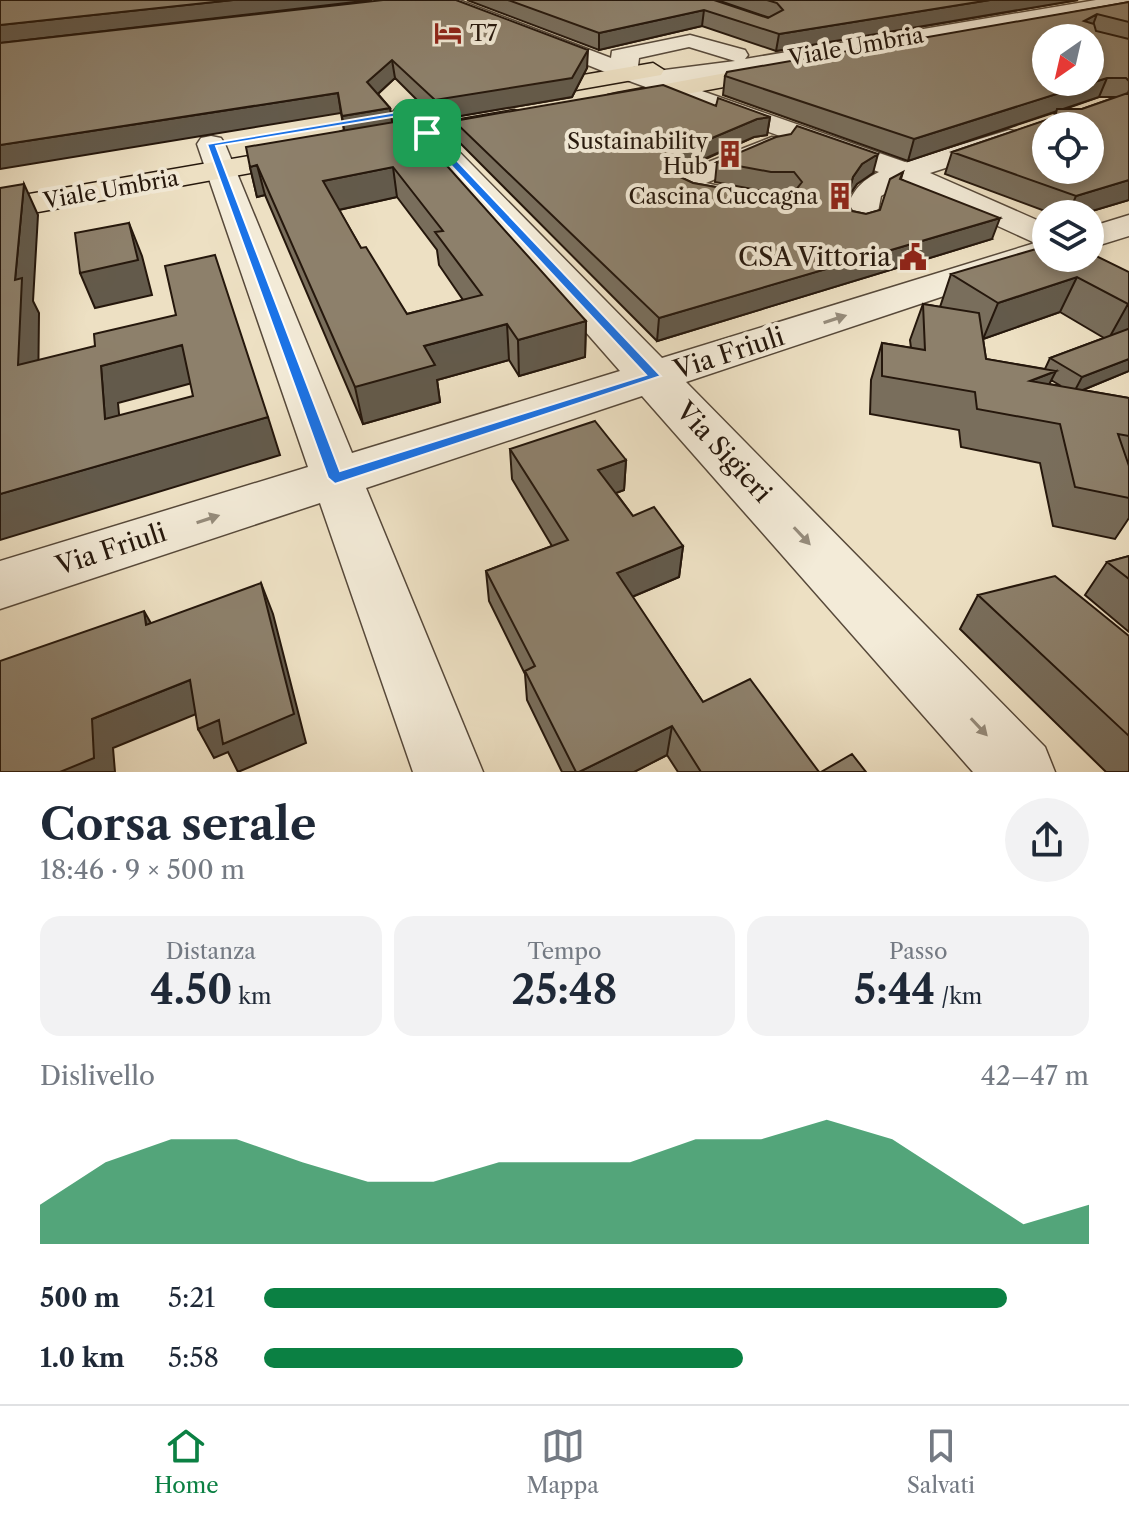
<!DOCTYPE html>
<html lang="it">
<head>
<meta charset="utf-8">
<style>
  :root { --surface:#fff; --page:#f2f2f3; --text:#1f2937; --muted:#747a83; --line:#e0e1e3; --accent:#0b8043 }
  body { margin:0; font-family:"Libre Caslon Text",serif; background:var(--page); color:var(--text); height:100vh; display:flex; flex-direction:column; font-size:30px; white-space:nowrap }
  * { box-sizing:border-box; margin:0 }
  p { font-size:26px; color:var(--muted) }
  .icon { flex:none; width:44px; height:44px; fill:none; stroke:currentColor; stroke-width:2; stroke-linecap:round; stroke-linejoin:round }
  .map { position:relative; height:772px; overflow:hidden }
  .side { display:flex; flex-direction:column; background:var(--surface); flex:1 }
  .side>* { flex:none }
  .needle { width:52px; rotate:214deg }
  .buttons { position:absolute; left:1032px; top:24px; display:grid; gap:16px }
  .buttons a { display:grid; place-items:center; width:72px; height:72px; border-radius:50%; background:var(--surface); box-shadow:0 4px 12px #0003; font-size:40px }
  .pin { position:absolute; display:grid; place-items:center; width:68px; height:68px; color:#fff; margin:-34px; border-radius:16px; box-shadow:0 4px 12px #0006 }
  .round { display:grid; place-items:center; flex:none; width:84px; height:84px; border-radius:42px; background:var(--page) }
  .summary { display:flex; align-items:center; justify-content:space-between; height:136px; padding:0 40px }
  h1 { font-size:44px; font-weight:800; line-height:60px }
  .stats { display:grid; grid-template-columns:repeat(3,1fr); gap:12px; height:136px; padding:8px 40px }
  .stats div { display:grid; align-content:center; border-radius:20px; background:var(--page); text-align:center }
  .stats b { font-size:40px; font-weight:800 }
  .stats small { font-size:22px; font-weight:400 }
  .stats p { font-size:22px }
  .chart { height:224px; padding:16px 40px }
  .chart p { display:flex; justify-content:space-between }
  .chart svg { width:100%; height:144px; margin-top:8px; fill:var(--accent); opacity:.7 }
  ul { padding:0 40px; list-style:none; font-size:26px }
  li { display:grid; grid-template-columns:128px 96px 1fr; align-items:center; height:60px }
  li i { height:20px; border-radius:10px; background:var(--accent) }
  .tabs { display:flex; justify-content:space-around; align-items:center; height:112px; border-top:2px solid var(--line); background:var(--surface); font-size:22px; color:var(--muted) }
  .tabs a { display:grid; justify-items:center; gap:4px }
  .tabs .current { color:var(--accent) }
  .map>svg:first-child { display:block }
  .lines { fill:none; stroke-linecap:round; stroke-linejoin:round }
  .minor-casing { stroke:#57493a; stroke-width:3 }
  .major-casing { stroke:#25170c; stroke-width:3 }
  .minor { fill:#f3ebd8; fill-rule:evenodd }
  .major { fill:#ede0c3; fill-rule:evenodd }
  .wall { fill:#796e5c; stroke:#25170c; stroke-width:2; fill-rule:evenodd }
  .shaded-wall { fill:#635a4b; stroke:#25170c; stroke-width:2 }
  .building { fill:#8d806b; stroke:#25170c; stroke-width:2; fill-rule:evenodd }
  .oneway { fill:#968c7c }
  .route { fill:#1a73e8; stroke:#fff; stroke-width:2; fill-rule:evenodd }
  .labels { text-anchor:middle; stroke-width:8; stroke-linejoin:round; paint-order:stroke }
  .far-poi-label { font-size:22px; fill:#25170c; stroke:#f3ebd8; text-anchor:end }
  .far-street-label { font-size:22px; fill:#25170c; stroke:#f3ebd8 }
  .poi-label { font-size:26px; fill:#25170c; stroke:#f3ebd8; text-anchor:end }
  .street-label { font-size:26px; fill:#25170c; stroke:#f3ebd8 }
</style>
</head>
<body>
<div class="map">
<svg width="1129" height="772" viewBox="0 0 1129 772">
  <rect width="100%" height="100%" fill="#ede0c3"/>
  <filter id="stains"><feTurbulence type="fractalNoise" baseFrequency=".0025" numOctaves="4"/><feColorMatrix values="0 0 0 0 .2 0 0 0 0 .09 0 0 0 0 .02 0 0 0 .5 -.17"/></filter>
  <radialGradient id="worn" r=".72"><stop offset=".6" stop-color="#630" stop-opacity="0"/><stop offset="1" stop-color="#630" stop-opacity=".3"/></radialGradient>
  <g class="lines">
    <g class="minor-casing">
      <path id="minor" d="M434 0H459L611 58 612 51 690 35 745 50 748 55 745 59 1096 0H1129L1128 5 682 84 905 162 1009 130 1019 132 1023 138 1019 144 930 173 1046 224V258H1058L686 382 1045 747 1055 772H973L642 396 366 488 483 772H413L320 503 0 609V561L308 467 197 144 201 138 211 136 221 138 225 144 352 453 620 371 397 117 393 112 397 107H415L662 358 1035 243 904 183 881 196 876 222 872 229 860 232 848 229 844 222C849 197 855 184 879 172L610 74 437 4ZM689 47 735 61 649 72 633 67 638 66 639 58Z
        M772 137 782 139 786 145 782 151 706 183 750 193 755 200 750 207C725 213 686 202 671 181L675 175Z
        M1129 215V236L1090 248V227Z"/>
    </g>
    <g class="major-casing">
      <path id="major" d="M785 62 793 64 796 69 793 74 617 107 608 105 605 100 608 95 617 93Z
        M653 63 664 70 661 75 519 100 510 98 507 93 510 88 519 86Z
        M514 110 523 113 527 118 523 123 0 219V199Z"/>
    </g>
    <use href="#minor" class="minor"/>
    <use href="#major" class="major"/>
  </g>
  <path class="wall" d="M0 0H372L97 32 587 68 572 97 437 120 395 78 378 94 390 108 392 122 586 321 585 357 519 376 509 360 437 380 440 402 363 424 265 195 257 197 250 167 344 130 341 113ZM397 197 437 250 439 265 463 300 407 314 361 248 339 210Z
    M467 0H714L768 18H770L717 0H1078L776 51 702 26 599 50Z
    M1129 2V200L1082 214H1053L945 174 952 152 1053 118 1056 112 908 161 723 95 725 76ZM1099 97H1116L1082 109H1065Z
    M716 106 770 117 767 135 754 137 677 172 680 177 693 183 778 198 791 196 792 194 791 192H768L715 182 717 162 873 173 857 184 848 197 847 202 852 211 866 214 880 210 903 172 901 179 992 239 657 341 456 139 454 121Z
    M1129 272V371L1083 390 1129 398V518L1115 539 1053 526 1040 463 961 447 959 430 870 414 871 380 882 343 911 348 910 340 923 304 940 307 951 274ZM1060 312 1104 338 1050 358 1045 369 986 359 983 339ZM1051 380 1061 386 1049 384Z
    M510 449 626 460 624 490 616 493 633 516 683 546 679 577 632 597 703 702 819 772H678L667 755 634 772H562L527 700 525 674 489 601 486 571 552 546 512 479Z
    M1129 556V632L1085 595 1107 562Z
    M978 595 1129 636V772H1106L960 629Z"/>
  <path class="shaded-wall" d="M233 0H372L0 43V25Z
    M990 0H1078L776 51 779 34Z
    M704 10 702 26 599 50V33Z
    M1097 14 1091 30 1084 21Z
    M588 50 587 68 572 97 437 120 435 100Z
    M392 60 395 78 370 101 367 82Z
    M1107 78 1099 97 908 161 914 139Z
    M338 93 341 113 0 169V145Z
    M390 108 393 128 345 136 342 116Z
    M770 117 767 135 754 137 672 173 670 163 674 154 757 119Z
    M878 154 873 173 857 184 848 197 841 221 853 177 862 164Z
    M257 165 265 195 257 197 250 167Z
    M393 167 397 197 329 212 323 181Z
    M1129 180V200L1082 214H1068L1076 196Z
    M24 184 38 215 33 301 39 313 38 402 18 365 15 280Z
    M1000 218 992 239 657 341 659 318Z
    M129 223 142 256 152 295 95 308 80 273Z
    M1077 277 1060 312 983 339 998 303Z
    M1128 304H1129V333L1108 340Z
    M586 321 585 357 519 376 518 340Z
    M507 324 509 360 437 380 440 402 363 424 355 387 424 346Z
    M182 345 196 382 118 403 123 457 105 419 101 366Z
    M1129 359V371L1073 394 1082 377Z
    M1056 371 1037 408 1030 381Z
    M268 417 280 455 0 540V494Z
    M626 460 624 490 597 500 598 470Z
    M683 546 679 577 615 604 617 573Z
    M261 583 273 614 306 743 238 772 228 752 214 758 198 729Z
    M144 611 161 641 146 625Z
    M190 680 206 710 113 748 115 772H60L92 719Z
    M672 726 667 755 634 772H579Z"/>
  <path class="building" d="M0 0H233L0 25Z
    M383 0H456L588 50 572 78 435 100 392 60 367 82 390 108 342 116 338 93 0 145V43Z
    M508 0H714L768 18 783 10 777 3 767 0H990L779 34 704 10 599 33Z
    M1129 2V22L1097 14 1084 21 1094 24 1096 31 1129 39V81L1126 78H1107L914 139 725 76 727 72ZM1046 38H1090V82H1046Z
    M663 85 716 106 718 98 770 117 757 119 674 154 670 163 680 177 693 183 778 198 791 196 802 182 794 172H771L717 162 776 137 791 134 797 126 878 154 862 164 853 177 846 201 852 211 866 214 880 210 890 179 903 172 900 179 1000 218 659 318 454 121Z
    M1129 90V180L1076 196 952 152 1055 117 1057 109H1082L1128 93ZM1046 126H1090V170H1046Z
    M406 120 586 321 518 340 507 324 424 346 435 365 355 387 257 165 250 167 246 147ZM393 167 443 231 435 232 482 295 407 314 366 247 361 248 323 181Z
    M24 184 15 280 22 278 18 365 95 346 94 334 176 315 165 266 215 255 268 417 0 494V188ZM182 345 193 396 105 419 101 366Z
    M129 223 138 260 80 273 75 233Z
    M1046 246V258H1090V253L1129 272V304H1128L1077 277 998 303 951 274Z
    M923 304 979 313 986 359 1056 371 1030 381 1129 398V436L1118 434 1129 466V498L1075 487 1060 424 977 409 975 392 882 376V343L925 350Z
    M1128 329H1129V359L1082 377 1050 358Z
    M595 421 626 460 598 470 633 516 654 507 683 546 617 573 703 702 750 679 819 772H701L672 726 579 772H576L525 671 535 666 486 571 568 540 510 449Z
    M1129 556V579L1107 562Z
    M1055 576 1129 636V736L978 595Z
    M261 583 294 714 223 744 219 720 198 729 190 680 92 719 94 758 60 772H0V661L144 611 146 625Z
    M852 754 866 772H821Z"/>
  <defs><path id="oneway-solid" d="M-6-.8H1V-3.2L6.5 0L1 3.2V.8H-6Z" transform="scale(2)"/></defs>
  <g class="oneway">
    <use href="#oneway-solid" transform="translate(835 319) rotate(-18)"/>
    <use href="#oneway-solid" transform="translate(208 519) rotate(-18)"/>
    <use href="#oneway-solid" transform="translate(802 536) rotate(47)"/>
    <use href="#oneway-solid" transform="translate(979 727) rotate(47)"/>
  </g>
  <path class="route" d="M409 110 661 376 335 484 328 478 207 144ZM404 115 646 375 340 471 216 146Z"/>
  <defs>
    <g id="hotel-bare" transform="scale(2.16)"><path d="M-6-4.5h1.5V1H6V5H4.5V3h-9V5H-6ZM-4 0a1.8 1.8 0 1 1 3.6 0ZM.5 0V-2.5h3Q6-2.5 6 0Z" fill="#8f2418" stroke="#f3ebd8" stroke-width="2.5" paint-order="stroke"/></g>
    <g id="building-bare" transform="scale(2.16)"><path d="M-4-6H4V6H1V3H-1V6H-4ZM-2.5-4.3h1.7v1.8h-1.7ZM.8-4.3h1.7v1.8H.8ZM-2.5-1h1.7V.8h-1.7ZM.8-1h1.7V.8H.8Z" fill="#8f2418" stroke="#f3ebd8" stroke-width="2.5" paint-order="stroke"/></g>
    <g id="civic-bare" transform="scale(2.16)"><path d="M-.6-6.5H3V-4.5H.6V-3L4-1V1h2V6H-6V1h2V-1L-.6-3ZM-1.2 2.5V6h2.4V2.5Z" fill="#8f2418" stroke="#f3ebd8" stroke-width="2.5" paint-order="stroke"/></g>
  </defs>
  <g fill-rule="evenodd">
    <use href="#hotel-bare" x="448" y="33"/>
    <use href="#building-bare" x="730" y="154"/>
    <use href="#building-bare" x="840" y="196"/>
    <use href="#civic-bare" x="913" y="257"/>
  </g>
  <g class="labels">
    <g class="far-poi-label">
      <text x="470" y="41" text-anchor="start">T7</text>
      <text x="708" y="149">Sustainability<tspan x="708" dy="25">Hub</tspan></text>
      <text x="818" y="204">Cascina Cuccagna</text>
    </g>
    <g class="far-street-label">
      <text transform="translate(856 46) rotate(-10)" y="8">Viale Umbria</text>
      <text transform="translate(111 189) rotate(-10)" y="8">Viale Umbria</text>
    </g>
    <g class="poi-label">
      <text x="891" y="266">CSA Vittoria</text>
    </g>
    <g class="street-label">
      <text transform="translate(729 353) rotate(-18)" y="9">Via Friuli</text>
      <text transform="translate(724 452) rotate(47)" y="9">Via Sigieri</text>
      <text transform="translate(111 549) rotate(-18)" y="9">Via Friuli</text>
    </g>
  </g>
  <rect width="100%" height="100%" filter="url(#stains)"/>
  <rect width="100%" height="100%" fill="url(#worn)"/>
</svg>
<div class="buttons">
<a><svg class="needle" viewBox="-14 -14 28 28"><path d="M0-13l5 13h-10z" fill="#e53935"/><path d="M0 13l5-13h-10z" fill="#747a83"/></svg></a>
<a><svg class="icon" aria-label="locate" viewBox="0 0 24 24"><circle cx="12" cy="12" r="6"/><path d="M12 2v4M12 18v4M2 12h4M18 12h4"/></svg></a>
<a><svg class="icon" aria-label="layers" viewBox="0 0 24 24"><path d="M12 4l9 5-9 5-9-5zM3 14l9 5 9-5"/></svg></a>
</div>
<div class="pin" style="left:427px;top:133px;background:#1e9e55"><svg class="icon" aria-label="arrive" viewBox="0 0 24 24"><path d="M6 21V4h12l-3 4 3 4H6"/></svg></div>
</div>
<section class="side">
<div class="summary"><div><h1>Corsa serale</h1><p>18:46 · 9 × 500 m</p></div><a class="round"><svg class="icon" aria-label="share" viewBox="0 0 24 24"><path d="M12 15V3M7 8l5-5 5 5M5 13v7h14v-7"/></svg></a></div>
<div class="stats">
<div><p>Distanza</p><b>4.50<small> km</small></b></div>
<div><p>Tempo</p><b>25:48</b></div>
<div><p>Passo</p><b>5:44<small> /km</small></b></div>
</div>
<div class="chart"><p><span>Dislivello</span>42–47 m</p>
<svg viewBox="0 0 160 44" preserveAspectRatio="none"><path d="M0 44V32L10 19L20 12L30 12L40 19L50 25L60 25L70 19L80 19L90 19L100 12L110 12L120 6L130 12L140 25L150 38L160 32V44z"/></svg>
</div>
<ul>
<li><b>500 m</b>5:21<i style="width:90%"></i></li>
<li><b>1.0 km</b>5:58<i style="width:58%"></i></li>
</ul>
</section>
<nav class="tabs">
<a class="current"><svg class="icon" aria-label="home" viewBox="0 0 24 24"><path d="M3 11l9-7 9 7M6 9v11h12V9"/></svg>Home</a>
<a><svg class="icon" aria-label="map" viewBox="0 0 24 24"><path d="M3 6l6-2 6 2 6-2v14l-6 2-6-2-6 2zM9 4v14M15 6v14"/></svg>Mappa</a>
<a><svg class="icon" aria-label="saved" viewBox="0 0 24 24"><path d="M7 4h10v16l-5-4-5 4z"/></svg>Salvati</a>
</nav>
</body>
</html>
